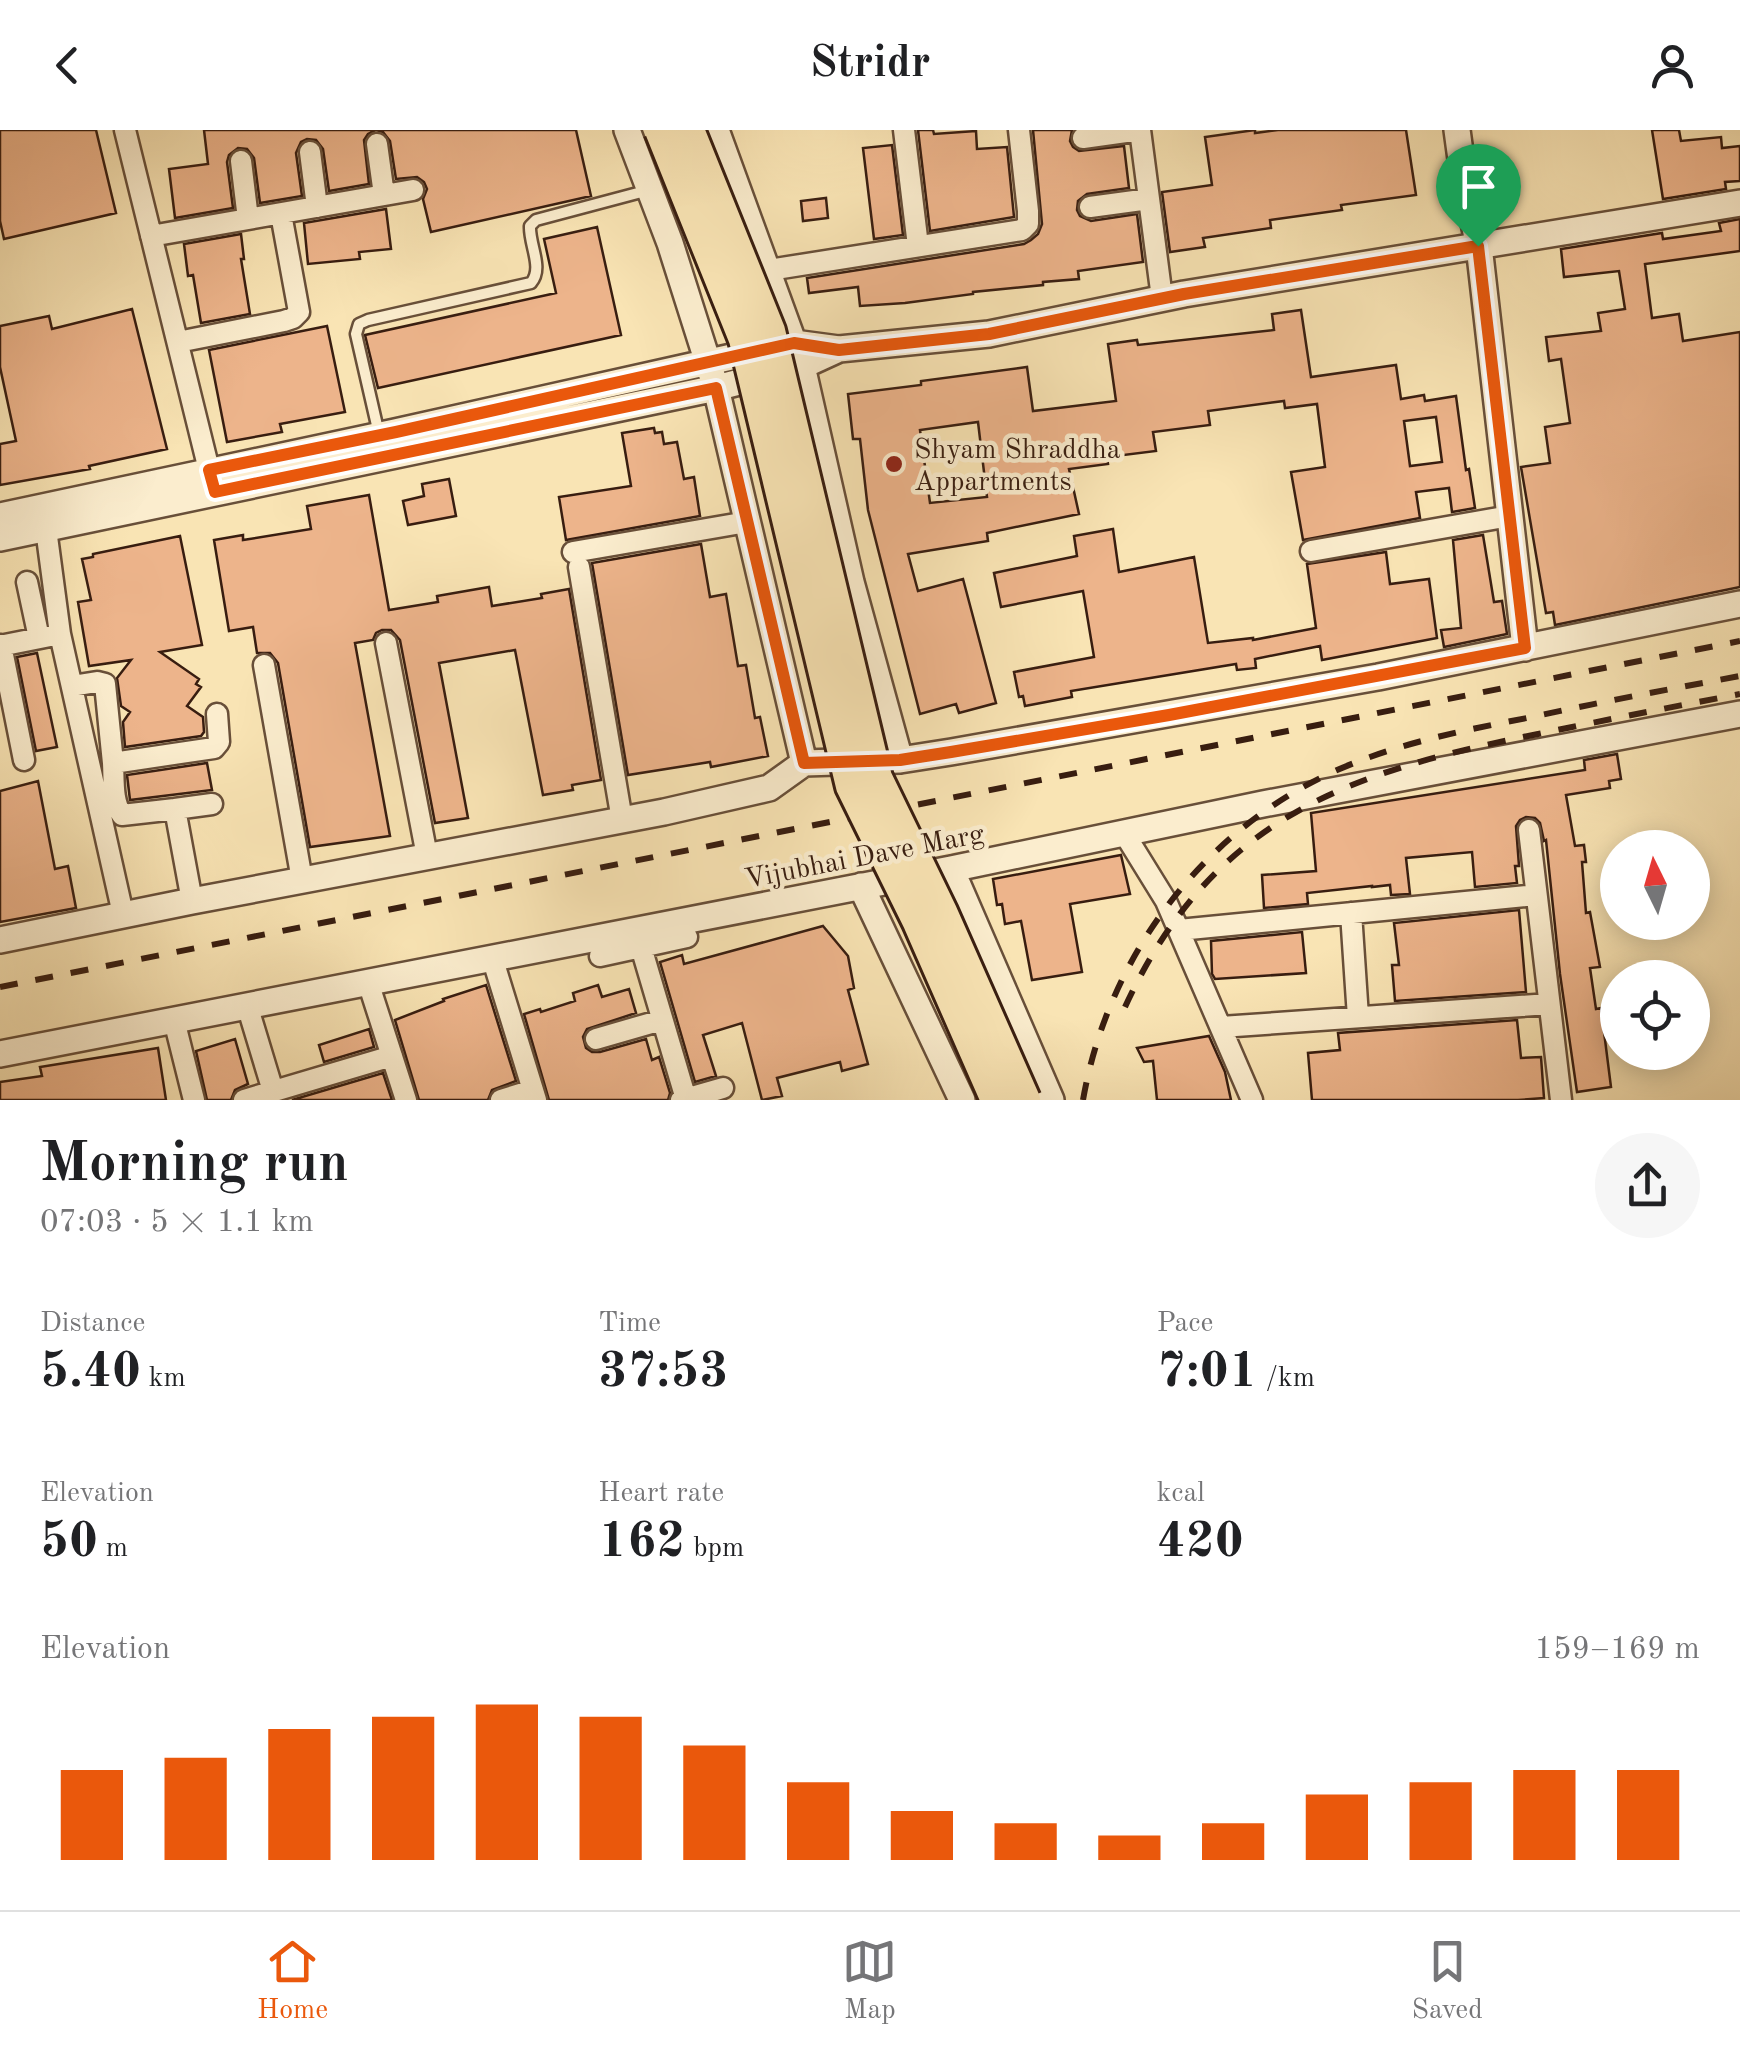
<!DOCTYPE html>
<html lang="en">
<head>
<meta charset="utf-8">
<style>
  :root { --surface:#fff; --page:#f6f6f6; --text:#202124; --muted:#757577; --line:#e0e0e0; --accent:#ea580c }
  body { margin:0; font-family:"Old Standard TT",serif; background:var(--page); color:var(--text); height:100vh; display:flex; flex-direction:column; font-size:38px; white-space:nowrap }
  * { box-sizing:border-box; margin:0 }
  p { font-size:32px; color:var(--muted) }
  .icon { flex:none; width:55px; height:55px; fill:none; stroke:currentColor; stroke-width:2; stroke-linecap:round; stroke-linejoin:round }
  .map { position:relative; height:970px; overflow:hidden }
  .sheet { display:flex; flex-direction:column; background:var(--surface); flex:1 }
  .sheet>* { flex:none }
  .needle { width:65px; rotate:355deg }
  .tools { position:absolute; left:1600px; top:700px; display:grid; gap:20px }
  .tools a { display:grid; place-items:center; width:110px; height:110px; border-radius:50%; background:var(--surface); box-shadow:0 5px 25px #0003; font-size:50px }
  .pin { position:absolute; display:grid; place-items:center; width:85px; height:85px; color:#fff; margin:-102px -42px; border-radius:50% 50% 50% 0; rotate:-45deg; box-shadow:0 0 10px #0007 }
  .pin .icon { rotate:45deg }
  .round { display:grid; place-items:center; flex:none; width:105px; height:105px; border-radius:52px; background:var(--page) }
  .summary { display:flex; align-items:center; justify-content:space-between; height:170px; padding:0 40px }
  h1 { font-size:55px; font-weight:800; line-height:75px }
  .stats { display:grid; grid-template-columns:repeat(3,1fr); gap:15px; height:170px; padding:10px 40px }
  .stats div { display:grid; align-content:center }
  .stats b { font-size:50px; font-weight:800 }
  .stats small { font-size:28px; font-weight:400 }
  .stats p { font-size:28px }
  .chart { height:280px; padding:20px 40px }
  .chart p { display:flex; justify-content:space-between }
  .chart svg { width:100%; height:180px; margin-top:10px; stroke:var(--accent); stroke-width:6 }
  header { display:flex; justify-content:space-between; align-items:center; height:130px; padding:0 40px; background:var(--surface); font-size:45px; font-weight:800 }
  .menu { display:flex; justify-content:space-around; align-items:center; height:140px; border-top:2px solid var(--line); background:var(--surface); font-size:28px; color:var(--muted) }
  .menu a { display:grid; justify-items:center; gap:5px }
  .menu .active { color:var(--accent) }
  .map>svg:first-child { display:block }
  .building { fill:#edb48b; stroke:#381d10; stroke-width:2.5; fill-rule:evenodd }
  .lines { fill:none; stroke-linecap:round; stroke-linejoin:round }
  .service-casing { stroke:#684f39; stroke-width:15 }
  .minor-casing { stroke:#684f39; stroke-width:25 }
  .tertiary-casing { stroke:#684f39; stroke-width:30 }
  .service { stroke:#fbedce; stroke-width:10 }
  .minor { stroke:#fbedce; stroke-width:20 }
  .tertiary { stroke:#fbedce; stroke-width:25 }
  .rail { stroke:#381d10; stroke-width:6; stroke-dasharray:18 18; stroke-linecap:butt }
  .primary-bridge-casing { stroke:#381d10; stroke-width:38; stroke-linecap:butt }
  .primary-bridge { stroke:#f9e4b4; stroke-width:32 }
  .route-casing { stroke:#fff; stroke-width:20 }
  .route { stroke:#ea580c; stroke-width:12 }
  .poi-dot { fill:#8f2418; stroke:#fbedce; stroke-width:4 }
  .labels { text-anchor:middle; stroke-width:9; stroke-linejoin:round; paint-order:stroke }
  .poi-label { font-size:28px; fill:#381d10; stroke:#fbedce; text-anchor:start }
  .street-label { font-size:28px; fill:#381d10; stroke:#fbedce }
</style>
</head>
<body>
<header><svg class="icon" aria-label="back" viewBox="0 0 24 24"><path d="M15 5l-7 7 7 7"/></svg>Stridr<svg class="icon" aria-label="person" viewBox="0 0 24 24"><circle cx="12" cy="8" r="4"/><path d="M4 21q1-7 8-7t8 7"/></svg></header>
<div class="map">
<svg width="1740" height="970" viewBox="0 0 1740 970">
  <rect width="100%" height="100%" fill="#f9e4b4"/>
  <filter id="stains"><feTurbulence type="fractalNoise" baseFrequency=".002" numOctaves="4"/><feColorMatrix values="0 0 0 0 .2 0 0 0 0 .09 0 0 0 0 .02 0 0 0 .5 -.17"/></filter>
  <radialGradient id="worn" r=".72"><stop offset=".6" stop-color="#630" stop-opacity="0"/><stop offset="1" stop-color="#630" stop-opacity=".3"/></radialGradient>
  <path class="building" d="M0 0H96L116 83 4 109 0 91Z
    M204 0H576L591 66 431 102 423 69 427 59 424 52 417 47 396 49 390 11 383 2 376 0 368 4 364 10 369 54 329 61 323 19 316 10 307 9 301 12 296 23 302 66 260 73 254 28 247 19 238 18 229 25 227 32 233 78 175 88 169 39 208 34Z
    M918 0H933L934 4 976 1 977 19 1007 17 1014 87 930 101Z
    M1033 0H1072L1070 11 1073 17 1079 21 1124 16 1129 58 1087 64 1078 71 1077 80 1080 86 1091 91 1137 84 1143 132 1078 141 1079 149 1043 152V155L973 162V164L905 173 860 176 858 157 809 163 807 148 1024 114 1031 110 1038 104 1042 94Z
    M1255 0V3L1278 0H1406L1416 65 1341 75 1342 80 1270 90 1271 98 1203 108 1205 117 1170 122 1162 62 1212 55 1205 7Z
    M1652 0H1679L1681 11 1721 7 1722 18 1740 16V51L1725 52 1726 59 1663 69Z
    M892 15 903 105 874 109 863 18Z
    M826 68 828 88 803 91 801 71Z
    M386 79 391 119 359 122 360 129 308 134 304 93Z
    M1740 89V121L1645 134 1652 188 1679 184 1683 211 1740 202V457L1555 495 1553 482 1546 483 1521 337 1550 333 1545 297 1570 293 1561 229 1549 231 1546 207 1601 201 1598 183 1625 179 1619 141 1564 147 1561 119 1662 103 1663 109 1721 101 1719 93Z
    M597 97 621 205 378 258 365 205 556 163 544 109Z
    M241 104 244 129H241L250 184 201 193 193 145 188 146 184 114Z
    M132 179 167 319 89 336 90 339 0 355V314L16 311 0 237V196L49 186 52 199Z
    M1301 180 1311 247 1396 235 1401 269 1424 265 1425 271 1456 266 1466 340 1469 339 1475 378 1452 382 1449 358 1416 362 1420 388 1303 410 1291 342 1325 337 1317 274 1285 278 1284 271 1208 281 1210 295 1153 302 1156 321 1107 327 1108 334 1069 339 1079 384 987 403 988 411 908 424 918 461 963 449 996 573 959 583 956 574 920 584 868 380 860 309H853L848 264 921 255V251L1027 237 1033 281 1116 271 1108 214 1137 210 1138 215 1274 200 1272 184ZM1436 287 1442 332 1410 336 1404 291ZM978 292 987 367 930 373 920 300Z
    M327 196 345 282 280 294 282 302 227 312 209 220Z
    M654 298 655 303 662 302 664 314 677 312 684 349 694 347 700 386 566 410 559 367 631 356 622 303Z
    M449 349 456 386 408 395 403 371 424 366 422 354Z
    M369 365 389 480 438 472 437 466 489 457 492 476 542 468 541 464 569 459 601 650 572 655 573 660 543 665 515 520 439 533 468 688 435 693 400 510 391 500H382L376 503 373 510 355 513 390 706 310 717 278 533 270 523H257L253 497 229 501 214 410 243 405V410L311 399 307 376Z
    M1113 399 1119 442 1194 427 1208 513 1253 508V510L1316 498 1307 434 1386 422 1390 454 1429 449 1437 508 1322 530 1320 516 1255 529 1256 538 1237 540 1236 534 1071 561 1072 567 1025 576 1023 566 1019 567 1014 542 1094 527 1083 461 1001 477 994 443 1077 426 1074 406Z
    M1483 405 1494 472 1502 471 1507 504 1444 517 1441 500 1461 498 1453 410Z
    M180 406 202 515 160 522 199 549 196 554 201 557 187 576 203 587 204 602 201 606 125 617 123 592 130 582 121 576 117 548 131 530 89 536 78 472 91 470 82 429 93 427V424Z
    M701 414 710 467 726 464 738 536 746 535 755 588 760 587 768 626 711 637 710 632 628 645 592 433Z
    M37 523 57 617 36 621 17 527Z
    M1617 624 1621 649 1609 651 1610 658 1566 665 1575 716 1584 715 1586 732H1582L1586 783 1590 782 1600 837 1590 838 1596 879 1601 878 1611 957 1577 962 1560 844 1546 710 1544 711 1540 693 1535 688 1526 687 1520 690 1516 696 1519 736H1515L1517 753 1475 757 1472 722 1406 728 1410 764 1391 765 1390 755 1372 757V756L1307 763 1308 774 1264 778 1262 745 1316 741 1311 683 1585 640 1584 630Z
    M207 633 212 660 130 670 127 645Z
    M38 651 55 739 68 736 76 778 0 792V661Z
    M1121 725 1130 764 1070 774 1082 842 1032 850 1021 791 1005 794 1002 774 997 775 993 749Z
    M1519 780 1526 862 1395 871 1392 835H1399L1394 793Z
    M823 796 848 826 854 858 848 860 868 934 842 941 840 932 777 948 782 966 762 970 742 893 703 905 716 946 695 952 660 832 682 825 684 834Z
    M1302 802 1306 843 1215 849 1212 844 1211 811Z
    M486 855 516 951 492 960 488 970H419L395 890 444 871 443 869Z
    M598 855 602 867 629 859 636 883 587 899 583 907 586 918 592 922H600L646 909 652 930 659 927 670 963 668 970H549L524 884 540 879 541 882 575 871 573 863Z
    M1517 890 1521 928 1541 927 1544 968 1518 970H1312L1308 923 1340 920 1338 903Z
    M369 899 374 917 324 932 319 915Z
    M1209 906 1225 942 1231 970H1157L1153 931 1144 932 1137 918Z
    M235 909 248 954 235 960 231 970H207L196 921Z
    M158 918 166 970H0V952L42 946 40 937Z
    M383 943 392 970H292Z"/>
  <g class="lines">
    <g class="service-casing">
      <path id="service" d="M379 304 356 204 359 194 368 190 531 153C544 138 529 115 530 96L536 90 649 60"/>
    </g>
    <g class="minor-casing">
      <path id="minor" d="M125 0 212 352
        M904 0 918 116
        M1140 0 1162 168
        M1083 8 1140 0
        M377 14 384 65
        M310 22 317 77
        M241 31 248 89
        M1090 77 1149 69
        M151 106 413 60
        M769 140 1022 100 1028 94V81L1019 0
        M178 212 284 191 293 188 299 182 281 84
        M44 384 60 504 123 784
        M1311 421 1510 386
        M573 422 747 392
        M579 437 622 690
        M27 452 39 508
        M386 513 427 726
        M1 515 24 630
        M0 516 60 504
        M264 535 302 750
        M72 556 97 552 105 554 113 633 214 618 219 612 217 584
        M113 633C114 650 112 672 122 685L175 679 192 771
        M175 679 212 674
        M1529 700 1561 970
        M1124 703 1166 771 1252 970
        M1351 783 1358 887
        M636 800 686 969
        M1179 800 1536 765
        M600 826 687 807
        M492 827 536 970
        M368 852 406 970
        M247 875 273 961
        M174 890 194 970
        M1221 897 1549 874
        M596 909 662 890
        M244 970 392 926
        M501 970 533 960
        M681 970 723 958"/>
    </g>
    <g class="tertiary-casing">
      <path id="tertiary" d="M627 0 670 113 716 258 804 633
        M716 0 802 236 851 452 900 630
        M1457 0 1463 44 1479 116 1525 518
        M0 386 395 302 794 213 839 219 989 204 1184 164 1740 73
        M0 408 716 258 802 236 839 219
        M951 739 1051 970
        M861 756 962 970
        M0 810 192 771 664 682 769 658 804 633 900 630 951 622 1378 547 1740 474
        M0 924 951 739 1263 674 1740 584"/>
    </g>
    <use href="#service" class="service"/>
    <use href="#minor" class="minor"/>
    <use href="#tertiary" class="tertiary"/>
    <path class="rail" d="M0 857 1740 511
      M1125 877C1212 688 1348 642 1538 604 1605 590 1672 577 1740 564
      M1083 970C1108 827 1202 701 1335 641 1398 613 1465 600 1532 587 1601 572 1670 559 1740 546"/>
    <g class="primary-bridge-casing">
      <path id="primary-bridge" d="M661 0 745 209 852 656 919 792 997 970
        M688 0 769 201 876 648 941 782 1024 970"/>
    </g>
    <use href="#primary-bridge" class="primary-bridge"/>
  </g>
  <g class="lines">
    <g class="route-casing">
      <path id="route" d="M1478 116 1525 518 1169 585 951 622 900 630 804 633 716 258 215 362 209 340 396 302 794 213 839 220 989 204 1184 164Z"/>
    </g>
    <use href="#route" class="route"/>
  </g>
  <circle class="poi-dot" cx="894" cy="334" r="10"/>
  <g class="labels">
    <g class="poi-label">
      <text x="914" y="328">Shyam Shraddha<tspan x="914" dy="32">Appartments</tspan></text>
    </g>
    <g class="street-label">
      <text transform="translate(864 725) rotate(-11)" y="10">Vijubhai Dave Marg</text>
    </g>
  </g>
  <rect width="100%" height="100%" filter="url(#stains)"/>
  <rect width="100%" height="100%" fill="url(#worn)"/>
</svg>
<div class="tools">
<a><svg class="needle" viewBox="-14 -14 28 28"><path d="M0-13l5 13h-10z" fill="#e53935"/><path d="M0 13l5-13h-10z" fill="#757577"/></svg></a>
<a><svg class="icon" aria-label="locate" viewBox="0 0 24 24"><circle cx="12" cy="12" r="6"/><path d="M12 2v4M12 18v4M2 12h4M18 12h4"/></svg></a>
</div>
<div class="pin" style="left:1478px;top:116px;background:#1e9e55"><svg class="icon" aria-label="arrive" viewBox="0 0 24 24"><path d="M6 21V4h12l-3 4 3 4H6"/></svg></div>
</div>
<section class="sheet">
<div class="summary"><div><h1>Morning run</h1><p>07:03 · 5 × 1.1 km</p></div><a class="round"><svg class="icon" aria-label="share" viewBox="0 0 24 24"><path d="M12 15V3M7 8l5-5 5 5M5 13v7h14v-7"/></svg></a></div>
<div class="stats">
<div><p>Distance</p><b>5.40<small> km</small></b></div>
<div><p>Time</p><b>37:53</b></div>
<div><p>Pace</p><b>7:01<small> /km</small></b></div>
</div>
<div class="stats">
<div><p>Elevation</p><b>50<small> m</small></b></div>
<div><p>Heart rate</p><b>162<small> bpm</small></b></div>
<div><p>kcal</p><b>420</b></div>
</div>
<div class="chart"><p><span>Elevation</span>159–169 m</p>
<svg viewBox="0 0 160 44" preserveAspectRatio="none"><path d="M5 44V22M15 44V19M25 44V12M35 44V9M45 44V6M55 44V9M65 44V16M75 44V25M85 44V32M95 44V35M105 44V38M115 44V35M125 44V28M135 44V25M145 44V22M155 44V22"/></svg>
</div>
</section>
<nav class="menu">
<a class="active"><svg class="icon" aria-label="home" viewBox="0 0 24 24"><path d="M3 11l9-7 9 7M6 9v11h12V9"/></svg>Home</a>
<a><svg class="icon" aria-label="map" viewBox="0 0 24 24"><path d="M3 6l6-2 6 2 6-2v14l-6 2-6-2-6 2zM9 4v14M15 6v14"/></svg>Map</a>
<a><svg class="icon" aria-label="saved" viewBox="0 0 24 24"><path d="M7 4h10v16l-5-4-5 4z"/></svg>Saved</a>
</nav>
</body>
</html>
